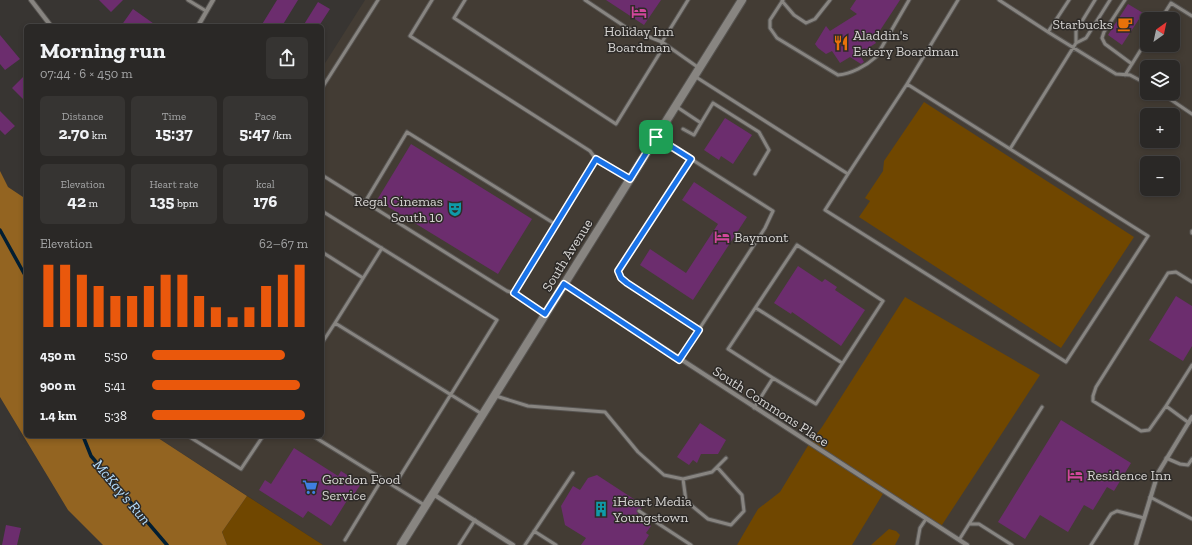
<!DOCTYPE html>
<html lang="en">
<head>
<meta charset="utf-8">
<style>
  :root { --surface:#2a2826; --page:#363432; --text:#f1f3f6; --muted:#a5a6a7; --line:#464443; --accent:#ea580c }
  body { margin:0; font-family:"Zilla Slab",serif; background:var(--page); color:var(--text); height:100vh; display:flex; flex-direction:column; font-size:15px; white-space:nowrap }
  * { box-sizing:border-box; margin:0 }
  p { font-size:13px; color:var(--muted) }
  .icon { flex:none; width:22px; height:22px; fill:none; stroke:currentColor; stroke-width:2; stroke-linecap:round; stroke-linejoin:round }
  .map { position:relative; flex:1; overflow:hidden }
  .drawer { position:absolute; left:24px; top:24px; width:300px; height:414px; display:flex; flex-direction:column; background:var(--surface); border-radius:6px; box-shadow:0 2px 6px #0003,0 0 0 1px var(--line) }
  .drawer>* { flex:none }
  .needle { width:26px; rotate:33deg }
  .buttons { position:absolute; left:1140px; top:12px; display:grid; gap:8px }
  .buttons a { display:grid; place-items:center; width:40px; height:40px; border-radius:6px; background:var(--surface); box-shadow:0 2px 6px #0003,0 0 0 1px var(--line); font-size:20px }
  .pin { position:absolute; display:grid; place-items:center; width:34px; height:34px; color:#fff; margin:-17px; border-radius:8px; box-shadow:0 2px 6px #0006 }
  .round { display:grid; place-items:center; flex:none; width:42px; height:42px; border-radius:6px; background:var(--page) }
  .head { display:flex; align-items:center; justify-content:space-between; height:68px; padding:0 16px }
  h1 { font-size:22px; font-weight:700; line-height:30px }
  .metrics { display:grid; grid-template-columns:repeat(3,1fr); gap:6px; height:68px; padding:4px 16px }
  .metrics div { display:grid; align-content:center; border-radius:6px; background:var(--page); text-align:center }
  .metrics b { font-size:17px; font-weight:700 }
  .metrics small { font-size:11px; font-weight:400 }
  .metrics p { font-size:11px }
  .chart { height:112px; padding:8px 16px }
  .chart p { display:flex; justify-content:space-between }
  .chart svg { width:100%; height:72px; margin-top:4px; stroke:var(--accent); stroke-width:6 }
  ul { padding:0 16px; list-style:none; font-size:13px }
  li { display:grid; grid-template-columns:64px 48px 1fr; align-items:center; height:30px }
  li i { height:10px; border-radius:5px; background:var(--accent) }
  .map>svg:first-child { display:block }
  .built { fill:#433c34; fill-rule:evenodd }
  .green { fill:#704700 }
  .forest { fill:#936421 }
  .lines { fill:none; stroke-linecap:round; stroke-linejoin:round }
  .stream { stroke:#021e32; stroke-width:3.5 }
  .building { fill:#6c2d6e }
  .service-casing { stroke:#575451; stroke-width:5 }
  .minor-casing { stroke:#575451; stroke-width:6 }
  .secondary-casing { stroke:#575451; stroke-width:10 }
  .service { stroke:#888581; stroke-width:3 }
  .minor { stroke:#888581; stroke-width:4 }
  .secondary { stroke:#888581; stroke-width:8 }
  .route-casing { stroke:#fff; stroke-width:8 }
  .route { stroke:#1a73e8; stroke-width:5 }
  .labels { text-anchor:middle; stroke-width:3; stroke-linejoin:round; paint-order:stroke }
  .poi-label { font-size:14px; fill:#d6d4d2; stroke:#2e2b28; text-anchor:start }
  .street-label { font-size:14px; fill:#d6d4d2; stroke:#2e2b28 }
  .water-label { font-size:15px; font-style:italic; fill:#b4ddfd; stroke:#2e2b28 }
</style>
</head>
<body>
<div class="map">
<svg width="1192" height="545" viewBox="0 0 1192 545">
  <rect width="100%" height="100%" fill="#383532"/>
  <path class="built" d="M365 0H1192V545H323L155 436H322V68ZM1147 19H1173V45H1147ZM1147 67H1173V93H1147ZM1147 115H1173V141H1147ZM1147 163H1173V189H1147Z"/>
  <path class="green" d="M924 102 1134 237 1061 348 859 217 870 201 865 198 883 171 884 161Z
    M905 297 1040 375 940 528 884 492 852 545H737L758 509 780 492 809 444 822 427Z
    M247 496 323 545H227L222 532Z
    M889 529 896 531 900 535 895 545H871Z"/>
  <path class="forest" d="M0 171 8 187 26 199V436H155L247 496 222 532 227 545H103L68 510 0 397Z"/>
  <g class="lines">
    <path class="stream" d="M0 230 26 277
      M83 436 91 456 167 545"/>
  </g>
  <path class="building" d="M99 0H123L111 12Z
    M277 0H298L282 26H261Z
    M606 0H661L644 25Z
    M856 0H900L879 32 872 36 876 43 859 54 864 62 861 64 850 57 840 63 832 51 826 54 818 48 815 44 826 26 830 31 857 14 850 9Z
    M318 2 330 9 319 26H303Z
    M1128 4 1143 13 1122 45 1108 35Z
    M133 9 157 26H121Z
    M0 35 20 59 5 70 0 64Z
    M26 74V102L12 88Z
    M0 111 15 126 5 135 0 130Z
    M725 118 752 135 733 164 721 156 719 160 704 150Z
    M411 144 532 219 498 274 377 200Z
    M694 182 747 217 693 300 640 265 650 249 686 273 718 224 682 200Z
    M798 266 822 282 825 279 837 287 835 290 865 310 841 346 792 312 791 314 774 303Z
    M1176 296 1192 306V346L1183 361 1149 340Z
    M1061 420 1131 463 1114 491 1107 487 1093 510 1084 505 1068 532 1040 515 1025 539 998 522Z
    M700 423 726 440 718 454H701L697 463 693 460 689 465 677 457Z
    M294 448 338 476 341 471 361 484 350 500 348 499 331 526 308 511 303 518 259 490 265 480 271 484Z
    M597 475 643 505 641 509H637L638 514 636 516 651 526 646 533 649 535 643 545H581L586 538 565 525 561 506 573 486 580 490 588 478Z
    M6 525 21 528 17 545H2Z"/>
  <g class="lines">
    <g class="service-casing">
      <path id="service" d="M188 0 206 11
        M432 0 410 36 590 151 596 159
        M465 0 454 18 616 124 661 51 662 42 688 0
        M585 0 627 28 662 42 699 68
        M783 0 770 20V28L777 38 838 75C851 74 866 66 876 57L909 0
        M999 0 1048 32 1069 0
        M1125 0 1104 32 1102 38 1105 44 1132 64
        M782 1 794 15 806 23 815 19 830 0
        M1161 19 1171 3 1192 16
        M1048 32 1116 74 1130 75 1147 84
        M1076 43V31L1095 0
        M1125 75 1147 40
        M696 77 848 174 907 84 1148 236 1066 362 825 210 848 174
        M907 84 958 0
        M322 88 378 0
        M1161 93 1192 114
        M677 107 701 123 694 135 683 129
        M701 123 713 103 759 132 769 150 755 174
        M658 138 773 211 765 228 679 360
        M1010 149 1076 43 1086 38 1110 0
        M691 159 619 271 621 278 627 283 699 330
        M322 175 365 202
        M322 211 497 320 394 486
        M1192 231V233
        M382 248 335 323 482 414
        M322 252 363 278
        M514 293 507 291 365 202 407 132 555 224
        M756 308 842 363
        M545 314 514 293 596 159 630 179
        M322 343 335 323
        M496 396 528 406 605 412 638 452 664 475 683 479 712 472 726 458
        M1166 406 1149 430 1141 431 1093 401V396L1096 387 1168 273 1176 272 1192 282
        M754 408 773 378 816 404 883 301 797 245 728 349 773 378
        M1189 423 1166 406 1192 365
        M188 436 241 469 263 436
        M313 436 426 506
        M1166 458 1180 464 1188 465 1192 459
        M683 479 686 501 708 519 731 525 744 511 742 495 717 467
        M1150 497 1192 519
        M639 511 691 545
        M969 524 1042 407
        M534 531 556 545
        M345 540 382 479
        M959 540 969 524H979L1012 545
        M459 545 475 520
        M525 545 573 473
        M917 545 920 528 926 519
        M1091 545 1111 514 1117 511 1144 518"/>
    </g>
    <g class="minor-casing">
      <path id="minor" d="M31 0 51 26
        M198 26 213 0
        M565 284 967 545
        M433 494 513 545
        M1136 545 1158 473 1192 417"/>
    </g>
    <g class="secondary-casing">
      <path id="secondary" d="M401 545 742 0"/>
    </g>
    <use href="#service" class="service"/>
    <use href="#minor" class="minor"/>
    <use href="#secondary" class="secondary"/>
  </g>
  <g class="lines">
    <g class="route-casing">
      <path id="route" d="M656 137 691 159 618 271 621 278 627 283 699 330 679 360 564 284 545 314 514 293 596 159 630 179Z"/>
    </g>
    <use href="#route" class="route"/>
  </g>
  <defs>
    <g id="hotel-bare" transform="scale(1.2)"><path d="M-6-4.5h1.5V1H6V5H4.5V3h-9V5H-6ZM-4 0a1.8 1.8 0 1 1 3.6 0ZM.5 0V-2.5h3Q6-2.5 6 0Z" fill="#d1479c" stroke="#2e2b28" stroke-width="2.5" paint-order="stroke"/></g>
    <g id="cafe-bare" transform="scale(1.2)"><path d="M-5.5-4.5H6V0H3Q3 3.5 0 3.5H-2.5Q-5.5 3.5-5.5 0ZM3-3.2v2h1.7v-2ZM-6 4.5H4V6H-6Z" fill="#e8710a" stroke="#2e2b28" stroke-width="2.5" paint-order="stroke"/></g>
    <g id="restaurant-bare" transform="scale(1.2)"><path d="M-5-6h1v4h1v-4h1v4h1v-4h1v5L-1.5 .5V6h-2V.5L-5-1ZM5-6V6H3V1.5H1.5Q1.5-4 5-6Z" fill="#e8710a" stroke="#2e2b28" stroke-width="2.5" paint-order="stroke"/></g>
    <g id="theatre-bare" transform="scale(1.2)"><path d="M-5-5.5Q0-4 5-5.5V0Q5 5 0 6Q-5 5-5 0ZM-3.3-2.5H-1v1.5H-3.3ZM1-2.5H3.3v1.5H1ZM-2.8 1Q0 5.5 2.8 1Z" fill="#0f9aa8" stroke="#2e2b28" stroke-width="2.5" paint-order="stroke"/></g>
    <g id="supermarket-bare" transform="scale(1.2)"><path d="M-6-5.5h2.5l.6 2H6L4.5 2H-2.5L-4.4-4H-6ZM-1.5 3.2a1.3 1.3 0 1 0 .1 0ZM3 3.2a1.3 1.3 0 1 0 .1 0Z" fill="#3f7fe0" stroke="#2e2b28" stroke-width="2.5" paint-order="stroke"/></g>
    <g id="building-bare" transform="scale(1.2)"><path d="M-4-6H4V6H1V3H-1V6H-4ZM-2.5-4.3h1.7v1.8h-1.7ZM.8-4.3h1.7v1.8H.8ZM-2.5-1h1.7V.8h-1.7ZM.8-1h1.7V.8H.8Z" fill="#0f9aa8" stroke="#2e2b28" stroke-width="2.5" paint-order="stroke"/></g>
  </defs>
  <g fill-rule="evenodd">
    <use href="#hotel-bare" x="639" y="12"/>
    <use href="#cafe-bare" x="1125" y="24"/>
    <use href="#restaurant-bare" x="841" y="43"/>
    <use href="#theatre-bare" x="455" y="209"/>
    <use href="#hotel-bare" x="722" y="237"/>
    <use href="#hotel-bare" x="1075" y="475"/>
    <use href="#supermarket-bare" x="310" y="487"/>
    <use href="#building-bare" x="601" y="509"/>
  </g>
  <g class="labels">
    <g class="poi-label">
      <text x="1113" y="29" text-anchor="end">Starbucks</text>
      <text x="639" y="36" text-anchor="middle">Holiday Inn<tspan x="639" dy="16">Boardman</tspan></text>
      <text x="853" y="40">Aladdin's<tspan x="853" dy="16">Eatery Boardman</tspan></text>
      <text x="443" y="206" text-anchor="end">Regal Cinemas<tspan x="443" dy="16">South 10</tspan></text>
      <text x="734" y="242">Baymont</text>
      <text x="1087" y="480">Residence Inn</text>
      <text x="322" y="484">Gordon Food<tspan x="322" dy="16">Service</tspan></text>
      <text x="613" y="506">iHeart Media<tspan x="613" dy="16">Youngstown</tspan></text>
    </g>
    <g class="street-label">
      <text transform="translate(567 255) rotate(-58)" y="5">South Avenue</text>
      <text transform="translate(771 406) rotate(33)" y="5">South Commons Place</text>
    </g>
    <g class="water-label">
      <text transform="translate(122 492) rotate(50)" y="5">McKay's Run</text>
    </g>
  </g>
</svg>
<div class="buttons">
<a><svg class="needle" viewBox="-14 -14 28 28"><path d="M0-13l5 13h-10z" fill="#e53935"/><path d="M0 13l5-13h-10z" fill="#a5a6a7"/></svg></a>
<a><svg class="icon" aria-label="layers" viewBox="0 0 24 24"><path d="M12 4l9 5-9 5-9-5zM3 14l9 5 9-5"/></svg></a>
<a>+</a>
<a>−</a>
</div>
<div class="pin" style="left:656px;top:137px;background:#1e9e55"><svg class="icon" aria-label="arrive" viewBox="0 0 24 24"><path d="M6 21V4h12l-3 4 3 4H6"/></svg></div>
<section class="drawer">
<div class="head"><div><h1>Morning run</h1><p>07:44 · 6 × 450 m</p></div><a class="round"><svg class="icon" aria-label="share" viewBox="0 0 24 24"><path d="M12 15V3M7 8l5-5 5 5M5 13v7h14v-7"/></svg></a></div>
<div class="metrics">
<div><p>Distance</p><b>2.70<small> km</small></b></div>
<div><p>Time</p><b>15:37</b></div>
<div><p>Pace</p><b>5:47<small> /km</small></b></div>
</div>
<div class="metrics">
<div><p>Elevation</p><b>42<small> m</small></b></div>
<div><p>Heart rate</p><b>135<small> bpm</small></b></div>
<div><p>kcal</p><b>176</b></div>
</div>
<div class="chart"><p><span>Elevation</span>62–67 m</p>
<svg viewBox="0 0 160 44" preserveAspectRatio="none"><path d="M5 44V6M15 44V6M25 44V12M35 44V19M45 44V25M55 44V25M65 44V19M75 44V12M85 44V12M95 44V25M105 44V32M115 44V38M125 44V32M135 44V19M145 44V12M155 44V6"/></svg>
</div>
<ul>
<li><b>450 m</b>5:50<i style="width:85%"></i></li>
<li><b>900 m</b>5:41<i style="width:95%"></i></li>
<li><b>1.4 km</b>5:38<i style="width:98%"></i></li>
</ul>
</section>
</div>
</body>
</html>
